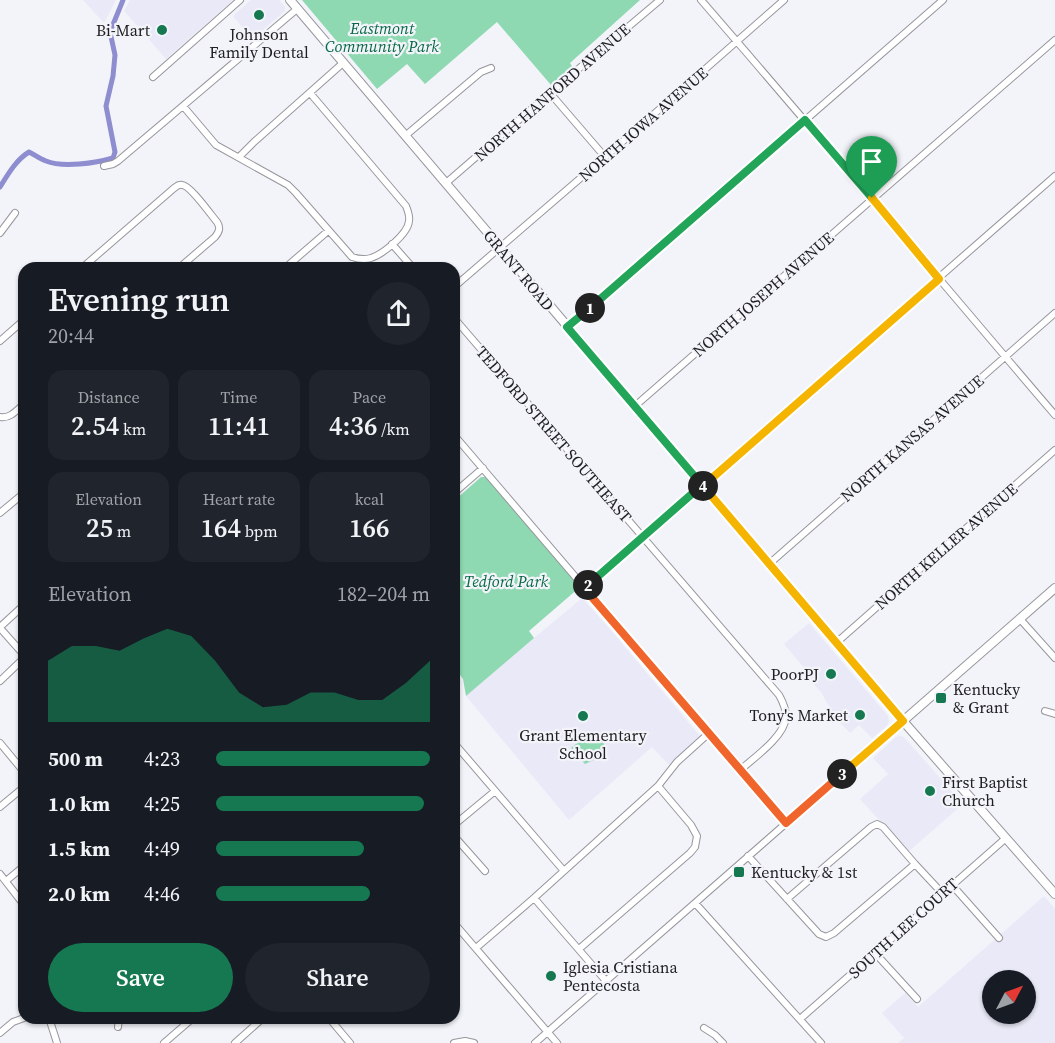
<!DOCTYPE html>
<html lang="en">
<head>
<meta charset="utf-8">
<style>
  :root { --surface:#171b24; --page:#20242c; --text:#f1f3f6; --muted:#9ea1a6; --accent:#157850 }
  body { margin:0; font-family:"Source Serif 4",serif; background:var(--page); color:var(--text); height:100vh; display:flex; flex-direction:column; font-size:22px; white-space:nowrap }
  * { box-sizing:border-box; margin:0 }
  p { font-size:20px; color:var(--muted) }
  .icon { flex:none; width:33px; height:33px; fill:none; stroke:currentColor; stroke-width:2; stroke-linecap:round; stroke-linejoin:round }
  .map { position:relative; flex:1; overflow:hidden }
  .details { position:absolute; left:18px; top:262px; width:442px; height:762px; display:flex; flex-direction:column; background:var(--surface); border-radius:18px; box-shadow:0 2px 4px #0004 }
  .details>* { flex:none }
  .needle { width:39px; rotate:49deg }
  .tools { position:absolute; left:982px; top:970px; display:grid; gap:12px }
  .tools a { display:grid; place-items:center; width:54px; height:54px; border-radius:50%; background:var(--surface); box-shadow:0 2px 4px #0004; font-size:30px }
  .pin { position:absolute; display:grid; place-items:center; width:51px; height:51px; color:#fff; margin:-62px -26px; border-radius:50% 50% 50% 0; rotate:-45deg; box-shadow:0 0 6px #0007 }
  .pin .icon { rotate:45deg }
  .km { position:absolute; width:30px; height:30px; margin:-15px; border-radius:50%; background:#222; color:#fff; font-size:16px; line-height:30px; text-align:center }
  .round { display:grid; place-items:center; flex:none; width:63px; height:63px; border-radius:32px; background:var(--page) }
  .headline { display:flex; align-items:center; justify-content:space-between; height:102px; padding:0 30px }
  h1 { font-size:33px; font-weight:600; line-height:45px }
  .stats { display:grid; grid-template-columns:repeat(3,1fr); gap:9px; height:102px; padding:6px 30px }
  .stats div { display:grid; align-content:center; border-radius:15px; background:var(--page); text-align:center }
  .stats b { font-size:26px; font-weight:600 }
  .stats small { font-size:16px; font-weight:400 }
  .stats p { font-size:16px }
  .chart { height:168px; padding:12px 30px }
  .chart p { display:flex; justify-content:space-between }
  .chart svg { width:100%; height:108px; margin-top:6px; fill:var(--accent); opacity:.7 }
  .button { display:flex; gap:12px; margin-top:auto; padding:12px 30px }
  .button a { flex:1; height:69px; border-radius:36px; background:var(--accent); color:#fff; font-size:24px; font-weight:600; line-height:69px; text-align:center }
  .button a+a { background:var(--page); color:var(--text) }
  ul { padding:0 30px; list-style:none; font-size:20px }
  li { display:grid; grid-template-columns:96px 72px 1fr; align-items:center; height:45px }
  li i { height:15px; border-radius:8px; background:var(--accent) }
  .map>svg:first-child { display:block }
  .built { fill:#e9e9f7; fill-rule:evenodd }
  .green { fill:#8ed9b1 }
  .lines { fill:none; stroke-linecap:round; stroke-linejoin:round }
  .canal { stroke:#8e8dcf; stroke-width:5 }
  .minor-casing { stroke:#96969c; stroke-width:8 }
  .major-casing { stroke:#96969c; stroke-width:10 }
  .minor { stroke:#fff; stroke-width:6 }
  .major { stroke:#fff; stroke-width:8 }
  .split-1-casing { stroke:#fff; stroke-width:12 }
  .split-2-casing { stroke:#fff; stroke-width:12 }
  .split-3-casing { stroke:#fff; stroke-width:12 }
  .split-4-casing { stroke:#fff; stroke-width:12 }
  .split-5-casing { stroke:#fff; stroke-width:12 }
  .split-1 { stroke:#22a559; stroke-width:8 }
  .split-2 { stroke:#22a559; stroke-width:8 }
  .split-3 { stroke:#f0652b; stroke-width:8 }
  .split-4 { stroke:#f5b400; stroke-width:8 }
  .split-5 { stroke:#f5b400; stroke-width:8 }
  .poi-dot { fill:#157850; stroke:#f3f4fa; stroke-width:2 }
  .labels { text-anchor:middle; stroke-width:4.5; stroke-linejoin:round; paint-order:stroke }
  .park-label { font-size:16px; font-style:italic; fill:#076944; stroke:#f3f4fa }
  .poi-label { font-size:16px; fill:#1f1f21; stroke:#f3f4fa; text-anchor:start }
  .street-label { font-size:16px; fill:#1f1f21; stroke:#f3f4fa }
</style>
</head>
<body>
<div class="map">
<svg width="1055" height="1043" viewBox="0 0 1055 1043">
  <rect width="100%" height="100%" fill="#f3f4fa"/>
  <path class="built" d="M83 0H116L104 23Z
    M130 0H233L166 59 124 11Z
    M251 0H279L285 7V11L252 39 233 16Z
    M581 599H583L608 627 700 736 669 765 652 747 569 820 466 696 534 638Z
    M809 623 888 716 889 722 887 726 872 738 859 725 850 733 831 713V710L821 692 808 678 810 675 784 644Z
    M900 736 904 737 963 804 908 852 860 799 888 774 873 758 896 737Z
    M1044 896 1055 909V1043H898L904 1038 882 1013 905 993 918 1007ZM993 981H1026V1014H993Z"/>
  <path class="green" d="M302 0H640L570 63 573 68 551 85 497 22 425 84 407 64 377 89Z
    M481 477H486L580 587 529 631 534 638 466 696 463 679 455 668V500Z
    M598 734 604 744V750L598 758 585 764 571 748 586 736Z"/>
  <g class="lines">
    <path class="canal" d="M0 187C8 174 16 160 29 152 35 155 40 159 46 161 63 168 96 163 113 158L115 152 106 106 113 76 115 55 110 32 123 0"/>
    <g class="minor-casing">
      <path id="minor" d="M701 0C820 137 937 277 1055 415
        M153 77 240 0
        M550 93 605 157
        M183 106 216 145 288 185 296 193 352 257C358 259 364 260 371 258 383 254 408 234 409 221 410 216 408 211 406 206L310 93
        M405 136 481 72 491 68
        M239 157 254 142 343 63
        M104 166 113 164 118 161 297 9
        M446 183 550 93 660 0
        M0 233 15 213
        M392 244 413 268
        M82 268 173 189C176 187 178 184 182 185 190 185 211 215 217 222 221 228 219 232 215 237L179 268
        M285 268 328 231
        M454 287 605 157 784 0
        M454 318 779 695C783 702 786 709 786 717 785 736 754 758 740 770
        M568 327 943 0
        M0 341 24 320
        M635 406 1055 40
        M0 417C10 419 17 410 24 404
        M454 435 786 823
        M454 493 483 468
        M0 513 24 493
        M769 564 1055 313
        M584 588 1055 176
        M1020 619 1055 658
        M0 627 24 605
        M0 628 24 655
        M836 643 1055 450
        M0 681 24 658
        M1045 711 1055 714
        M0 743 24 772
        M454 743 564 871
        M0 807 24 787
        M454 825 495 791
        M454 836 485 871
        M748 856 819 934 826 937 834 933 915 864
        M0 874 24 905
        M6 881 24 866
        M952 885 999 938
        M534 898 606 981
        M787 899 871 827 877 824 883 827 915 864 942 893
        M695 903 821 1043
        M454 923 557 1043
        M476 948 534 898 658 786 677 762 708 734
        M579 949 690 853 695 847 697 836 691 825 658 786
        M875 953 917 999
        M49 1018 57 1043
        M329 1018 350 1043
        M379 1018 381 1020 390 1018
        M800 1019 1006 838
        M118 1027 119 1018
        M704 1028 715 1035 723 1043
        M0 1033 13 1022 24 1018
        M164 1043 193 1018
        M235 1043 263 1018
        M454 1043 465 1041 474 1043
        M535 1043 903 721"/>
    </g>
    <g class="major-casing">
      <path id="major" d="M290 0 903 721 1055 894
        M903 721 1055 588"/>
    </g>
    <use href="#minor" class="minor"/>
    <use href="#major" class="major"/>
  </g>
  <g class="lines">
    <g class="split-1-casing">
      <path id="split-1" d="M590 308 805 120 872 198"/>
    </g>
    <g class="split-2-casing">
      <path id="split-2" d="M588 585 702 485 567 327 590 308"/>
    </g>
    <g class="split-3-casing">
      <path id="split-3" d="M588 585 584 588 786 823 842 774"/>
    </g>
    <g class="split-4-casing">
      <path id="split-4" d="M703 486 903 721 842 774"/>
    </g>
    <g class="split-5-casing">
      <path id="split-5" d="M703 486 939 279 872 198"/>
    </g>
    <use href="#split-1" class="split-1"/>
    <use href="#split-2" class="split-2"/>
    <use href="#split-3" class="split-3"/>
    <use href="#split-4" class="split-4"/>
    <use href="#split-5" class="split-5"/>
  </g>
  <g class="poi-dot">
    <circle cx="259" cy="15" r="6"/>
    <circle cx="162" cy="30" r="6"/>
    <circle cx="831" cy="674" r="6"/>
    <rect x="935" y="692" width="12" height="12" rx="3"/>
    <circle cx="860" cy="715" r="6"/>
    <circle cx="583" cy="716" r="6"/>
    <circle cx="930" cy="791" r="6"/>
    <rect x="733" y="866" width="12" height="12" rx="3"/>
    <circle cx="551" cy="976" r="6"/>
  </g>
  <g class="labels">
    <g class="park-label">
      <text x="382" y="34">Eastmont<tspan x="382" dy="18">Community Park</tspan></text>
      <text x="506" y="587">Tedford Park</text>
    </g>
    <g class="poi-label">
      <text x="150" y="36" text-anchor="end">Bi-Mart</text>
      <text x="259" y="40" text-anchor="middle">Johnson<tspan x="259" dy="18">Family Dental</tspan></text>
      <text x="819" y="680" text-anchor="end">PoorPJ</text>
      <text x="953" y="695">Kentucky<tspan x="953" dy="18">&amp; Grant</tspan></text>
      <text x="848" y="721" text-anchor="end">Tony's Market</text>
      <text x="583" y="741" text-anchor="middle">Grant Elementary<tspan x="583" dy="18">School</tspan></text>
      <text x="942" y="788">First Baptist<tspan x="942" dy="18">Church</tspan></text>
      <text x="751" y="878">Kentucky &amp; 1st</text>
      <text x="563" y="973">Iglesia Cristiana<tspan x="563" dy="18">Pentecosta</tspan></text>
    </g>
    <g class="street-label">
      <text transform="translate(552 92) rotate(-41)" y="6">NORTH HANFORD AVENUE</text>
      <text transform="translate(643 124) rotate(-41)" y="6">NORTH IOWA AVENUE</text>
      <text transform="translate(519 270) rotate(50)" y="6">GRANT ROAD</text>
      <text transform="translate(763 294) rotate(-41)" y="6">NORTH JOSEPH AVENUE</text>
      <text transform="translate(554 434) rotate(49)" y="6">TEDFORD STREET SOUTHEAST</text>
      <text transform="translate(912 438) rotate(-41)" y="6">NORTH KANSAS AVENUE</text>
      <text transform="translate(946 546) rotate(-41)" y="6">NORTH KELLER AVENUE</text>
      <text transform="translate(903 928) rotate(-42)" y="6">SOUTH LEE COURT</text>
    </g>
  </g>
</svg>
<div class="tools">
<a><svg class="needle" viewBox="-14 -14 28 28"><path d="M0-13l5 13h-10z" fill="#e53935"/><path d="M0 13l5-13h-10z" fill="#9ea1a6"/></svg></a>
</div>
<div class="pin" style="left:872px;top:198px;background:#1e9e55"><svg class="icon" aria-label="arrive" viewBox="0 0 24 24"><path d="M6 21V4h12l-3 4 3 4H6"/></svg></div>
<b class="km" style="left:590px;top:308px">1</b>
<b class="km" style="left:588px;top:585px">2</b>
<b class="km" style="left:842px;top:774px">3</b>
<b class="km" style="left:703px;top:486px">4</b>
<section class="details">
<div class="headline"><div><h1>Evening run</h1><p>20:44</p></div><a class="round"><svg class="icon" aria-label="share" viewBox="0 0 24 24"><path d="M12 15V3M7 8l5-5 5 5M5 13v7h14v-7"/></svg></a></div>
<div class="stats">
<div><p>Distance</p><b>2.54<small> km</small></b></div>
<div><p>Time</p><b>11:41</b></div>
<div><p>Pace</p><b>4:36<small> /km</small></b></div>
</div>
<div class="stats">
<div><p>Elevation</p><b>25<small> m</small></b></div>
<div><p>Heart rate</p><b>164<small> bpm</small></b></div>
<div><p>kcal</p><b>166</b></div>
</div>
<div class="chart"><p><span>Elevation</span>182–204 m</p>
<svg viewBox="0 0 160 44" preserveAspectRatio="none"><path d="M0 44V19L10 13L20 13L30 15L40 10L50 6L60 9L70 19L80 32L90 38L100 37L110 32L120 32L130 35L140 35L150 28L160 19V44z"/></svg>
</div>
<ul>
<li><b>500 m</b>4:23<i style="width:100%"></i></li>
<li><b>1.0 km</b>4:25<i style="width:97%"></i></li>
<li><b>1.5 km</b>4:49<i style="width:69%"></i></li>
<li><b>2.0 km</b>4:46<i style="width:72%"></i></li>
</ul>
<div class="button"><a>Save</a><a>Share</a></div>
</section>
</div>
</body>
</html>
